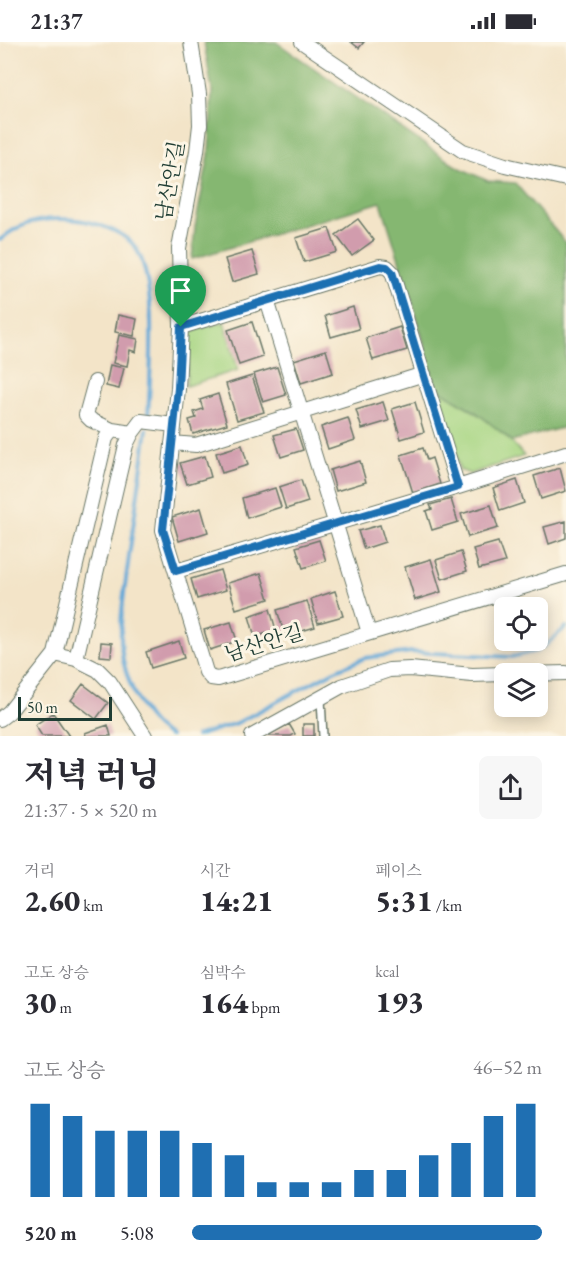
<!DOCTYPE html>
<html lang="ko">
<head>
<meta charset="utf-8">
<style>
  :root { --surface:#fff; --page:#f7f7f7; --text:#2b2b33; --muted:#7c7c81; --accent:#1f6fb2 }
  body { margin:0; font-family:"EB Garamond","Noto Serif KR",serif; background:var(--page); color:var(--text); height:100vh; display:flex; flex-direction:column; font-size:22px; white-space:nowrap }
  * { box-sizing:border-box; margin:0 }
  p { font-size:20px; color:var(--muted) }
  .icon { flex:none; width:33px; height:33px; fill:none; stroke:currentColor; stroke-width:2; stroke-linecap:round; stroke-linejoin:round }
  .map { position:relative; height:694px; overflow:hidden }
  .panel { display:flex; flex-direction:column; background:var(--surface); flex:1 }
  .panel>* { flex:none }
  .buttons { position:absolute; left:494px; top:555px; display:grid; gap:12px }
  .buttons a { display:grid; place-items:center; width:54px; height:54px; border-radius:9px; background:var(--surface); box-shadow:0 3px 15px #0003; font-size:30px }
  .scale { position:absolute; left:18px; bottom:15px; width:94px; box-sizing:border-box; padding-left:6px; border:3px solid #1f3d34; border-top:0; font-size:16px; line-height:21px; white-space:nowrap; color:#1f3d34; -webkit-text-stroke:4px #fcf5e5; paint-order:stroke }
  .pin { position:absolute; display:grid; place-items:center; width:51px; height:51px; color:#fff; margin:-62px -26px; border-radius:50% 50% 50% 0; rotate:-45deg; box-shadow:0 0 6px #0007 }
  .pin .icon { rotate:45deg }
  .round { display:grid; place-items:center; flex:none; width:63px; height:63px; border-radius:9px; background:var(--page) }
  .headline { display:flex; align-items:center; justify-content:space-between; height:102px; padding:0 24px }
  h1 { font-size:33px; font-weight:800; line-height:45px }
  .metrics { display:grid; grid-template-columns:repeat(3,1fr); gap:9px; height:102px; padding:6px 24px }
  .metrics div { display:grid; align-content:center }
  .metrics b { font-size:30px; font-weight:800 }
  .metrics small { font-size:16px; font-weight:400 }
  .metrics p { font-size:16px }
  .chart { height:168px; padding:12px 24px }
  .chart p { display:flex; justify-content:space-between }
  .chart svg { width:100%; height:108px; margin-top:6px; stroke:var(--accent); stroke-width:6 }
  ul { padding:0 24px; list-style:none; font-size:20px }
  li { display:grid; grid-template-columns:96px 72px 1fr; align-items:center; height:45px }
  li i { height:15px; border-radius:8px; background:var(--accent) }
  .status { display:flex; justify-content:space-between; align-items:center; height:42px; padding:0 30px; background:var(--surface); direction:ltr }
  .status svg { height:16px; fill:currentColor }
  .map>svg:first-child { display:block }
  .green { fill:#a7d683; stroke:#638a5c; stroke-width:1.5 }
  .forest { fill:#85b771; stroke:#527a52; stroke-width:1.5 }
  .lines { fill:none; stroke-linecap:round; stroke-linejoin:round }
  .stream { stroke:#61a7d7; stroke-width:4 }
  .building { fill:#d19cad }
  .lane-casing { stroke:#697768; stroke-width:10 }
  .street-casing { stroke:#697768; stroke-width:16 }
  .lane { stroke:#fff; stroke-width:7 }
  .street { stroke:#fff; stroke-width:14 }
  .route-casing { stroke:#fff; stroke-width:12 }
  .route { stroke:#1f6fb2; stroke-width:8 }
  .labels { text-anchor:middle; stroke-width:6; stroke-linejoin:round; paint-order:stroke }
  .street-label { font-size:21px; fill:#1f3d34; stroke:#fcf5e5 }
</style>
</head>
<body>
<div class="status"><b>21:37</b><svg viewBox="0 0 49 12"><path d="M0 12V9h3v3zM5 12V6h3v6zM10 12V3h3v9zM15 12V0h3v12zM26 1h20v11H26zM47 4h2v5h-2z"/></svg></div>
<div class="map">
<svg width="566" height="694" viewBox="0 0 566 694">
  <rect width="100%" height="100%" fill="#fcf5e5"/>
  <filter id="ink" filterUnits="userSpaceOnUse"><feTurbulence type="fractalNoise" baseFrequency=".0167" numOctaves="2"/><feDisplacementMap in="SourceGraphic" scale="12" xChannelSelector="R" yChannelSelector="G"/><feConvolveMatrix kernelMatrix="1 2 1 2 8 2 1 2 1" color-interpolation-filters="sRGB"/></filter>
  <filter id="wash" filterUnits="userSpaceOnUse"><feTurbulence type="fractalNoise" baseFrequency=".008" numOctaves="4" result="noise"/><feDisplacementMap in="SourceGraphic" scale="24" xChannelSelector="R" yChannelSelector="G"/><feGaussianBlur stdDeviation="1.35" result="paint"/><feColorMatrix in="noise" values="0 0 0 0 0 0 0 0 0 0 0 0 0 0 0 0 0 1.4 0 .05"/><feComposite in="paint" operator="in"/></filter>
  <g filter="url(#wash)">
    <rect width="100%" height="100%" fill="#f3e4c8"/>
    <path class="green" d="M224 280 238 328 186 344 190 294 195 288Z
      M436 346C468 365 500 384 524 414L470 432 460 428Z"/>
    <path class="forest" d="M204 0H276L456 124 488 139 515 141 566 201V385L512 399 476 370 436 346 416 272 381 160 192 217 195 185 209 113 212 48Z"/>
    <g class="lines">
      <path class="stream" d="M0 198C22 178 48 175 77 178 94 180 118 188 131 200 160 229 150 335 148 375
        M147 387C141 429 135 472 129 514 125 548 117 585 123 618 129 644 145 683 170 694
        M196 694 237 681 334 629 365 616 412 610 512 615 537 609 547 602 566 585"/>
    </g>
    <g id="blocks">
      <path class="building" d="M351 0H364L359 6Z
        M358 177 374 198 352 214 336 193Z
        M329 186 337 210 304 220 296 196Z
        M252 209 259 232 232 240 225 217Z
        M353 265 359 287 331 295 325 274Z
        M118 273 137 277 134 294 115 290Z
        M252 280 263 315 239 323 228 288Z
        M400 285 407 308 373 318 366 296Z
        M119 293 138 297 136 310 130 308 127 324 113 321Z
        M326 308 333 331 301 341 294 318Z
        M110 323 124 326 119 347 106 344Z
        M277 325 286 353 263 360 254 332Z
        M252 334 264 370 237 378 226 342Z
        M218 352 227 382 193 392 189 378 196 376 194 370 203 367 200 358Z
        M383 360 389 379 362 387 356 368Z
        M415 360 424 390 401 397 392 367Z
        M348 376 355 398 328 407 321 385Z
        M296 387 303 408 281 415 274 393Z
        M242 403 248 423 222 431 216 411Z
        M423 406 427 418 432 416 440 442 413 451 401 413Z
        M205 414 211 435 187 442 180 421Z
        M360 419 366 440 336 449 330 428Z
        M560 426 566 449 541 457 534 434Z
        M301 438 308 460 286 467 279 445Z
        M517 438 524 461 500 469 493 446Z
        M275 446 281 465 247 476 242 456Z
        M451 457 458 480 432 488 426 469 432 467 430 463Z
        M491 463 498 486 468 495 461 472Z
        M201 466 208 490 179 499 172 475Z
        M566 479V496L549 502 544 485Z
        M380 483 385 500 364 507 358 489Z
        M319 498 326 519 303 526 296 505Z
        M498 500 505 520 479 527 473 507Z
        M461 510 467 529 442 537 436 518Z
        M431 517 441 550 415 558 405 525Z
        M220 528 226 548 197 557 191 537Z
        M261 531 269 557 236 567 228 541Z
        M335 549 343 574 318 581 311 557Z
        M307 559 315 585 285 594 277 568Z
        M270 567 276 588 255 595 249 574Z
        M231 580 237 599 210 608 204 588Z
        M179 599 184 616 151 626 146 610Z
        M101 600 112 601 111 615 100 614Z
        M83 642 108 661 96 677 71 658Z
        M53 671 69 694H42L35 683Z
        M289 682 295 692 291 694H267Z
        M303 682H314V694H303Z
        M108 683 111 694H86L85 691Z"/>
    </g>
  </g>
  <g filter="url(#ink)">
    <use href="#blocks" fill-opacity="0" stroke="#697768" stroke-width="1.5"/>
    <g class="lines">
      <g class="lane-casing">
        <path id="lane" d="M321 657 323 694"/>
      </g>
      <g class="street-casing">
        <path id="street" d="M191 0 199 52 200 83 197 109 179 206 181 285 178 347 163 488 206 630 211 636 218 637 566 532
          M302 0 463 109 505 123 566 137
          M267 258 369 591
          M181 285 380 224 387 225 392 230 458 445 566 411
          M95 340 86 373 91 378 112 388
          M172 401 196 403 424 332
          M176 529 458 445
          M55 612 76 617 126 403 132 391
          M76 617 98 628 110 640 145 694
          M525 632 566 631
          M0 677 9 670 55 612 106 396 112 388 132 391 141 379 174 383
          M252 694 342 644 389 628 410 627 472 633 504 632"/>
      </g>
      <use href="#lane" class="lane"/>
      <use href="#street" class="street"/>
    </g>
  </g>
  <g class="lines" filter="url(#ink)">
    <g class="route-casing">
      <path id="route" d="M380 224 387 225 392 230 458 445 176 529 163 488 178 346 181 285Z"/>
    </g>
    <use href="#route" class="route"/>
  </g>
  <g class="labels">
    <g class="street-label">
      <text transform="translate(170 139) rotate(-80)" y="7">남산안길</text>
      <text transform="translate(264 601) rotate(-17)" y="7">남산안길</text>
    </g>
  </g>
</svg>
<div class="buttons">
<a><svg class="icon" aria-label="locate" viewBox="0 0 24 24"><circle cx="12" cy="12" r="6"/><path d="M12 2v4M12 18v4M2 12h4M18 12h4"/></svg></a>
<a><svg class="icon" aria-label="layers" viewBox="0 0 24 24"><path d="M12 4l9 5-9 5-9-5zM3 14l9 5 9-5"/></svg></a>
</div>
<div class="scale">50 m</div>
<div class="pin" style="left:181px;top:285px;background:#1e9e55"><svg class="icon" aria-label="arrive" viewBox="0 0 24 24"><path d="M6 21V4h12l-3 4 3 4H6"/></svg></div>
</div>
<section class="panel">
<div class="headline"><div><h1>저녁 러닝</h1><p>21:37 · 5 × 520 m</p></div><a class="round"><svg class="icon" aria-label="share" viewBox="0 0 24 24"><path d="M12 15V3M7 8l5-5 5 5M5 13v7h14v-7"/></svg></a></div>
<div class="metrics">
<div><p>거리</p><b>2.60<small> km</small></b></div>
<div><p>시간</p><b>14:21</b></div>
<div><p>페이스</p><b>5:31<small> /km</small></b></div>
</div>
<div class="metrics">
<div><p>고도 상승</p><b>30<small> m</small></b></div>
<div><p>심박수</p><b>164<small> bpm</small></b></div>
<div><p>kcal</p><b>193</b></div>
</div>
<div class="chart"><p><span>고도 상승</span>46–52 m</p>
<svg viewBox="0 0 160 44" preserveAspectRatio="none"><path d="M5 44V6M15 44V11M25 44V17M35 44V17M45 44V17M55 44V22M65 44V27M75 44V38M85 44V38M95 44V38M105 44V33M115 44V33M125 44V27M135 44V22M145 44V11M155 44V6"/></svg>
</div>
<ul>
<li><b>520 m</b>5:08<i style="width:100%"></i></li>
</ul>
</section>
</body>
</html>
